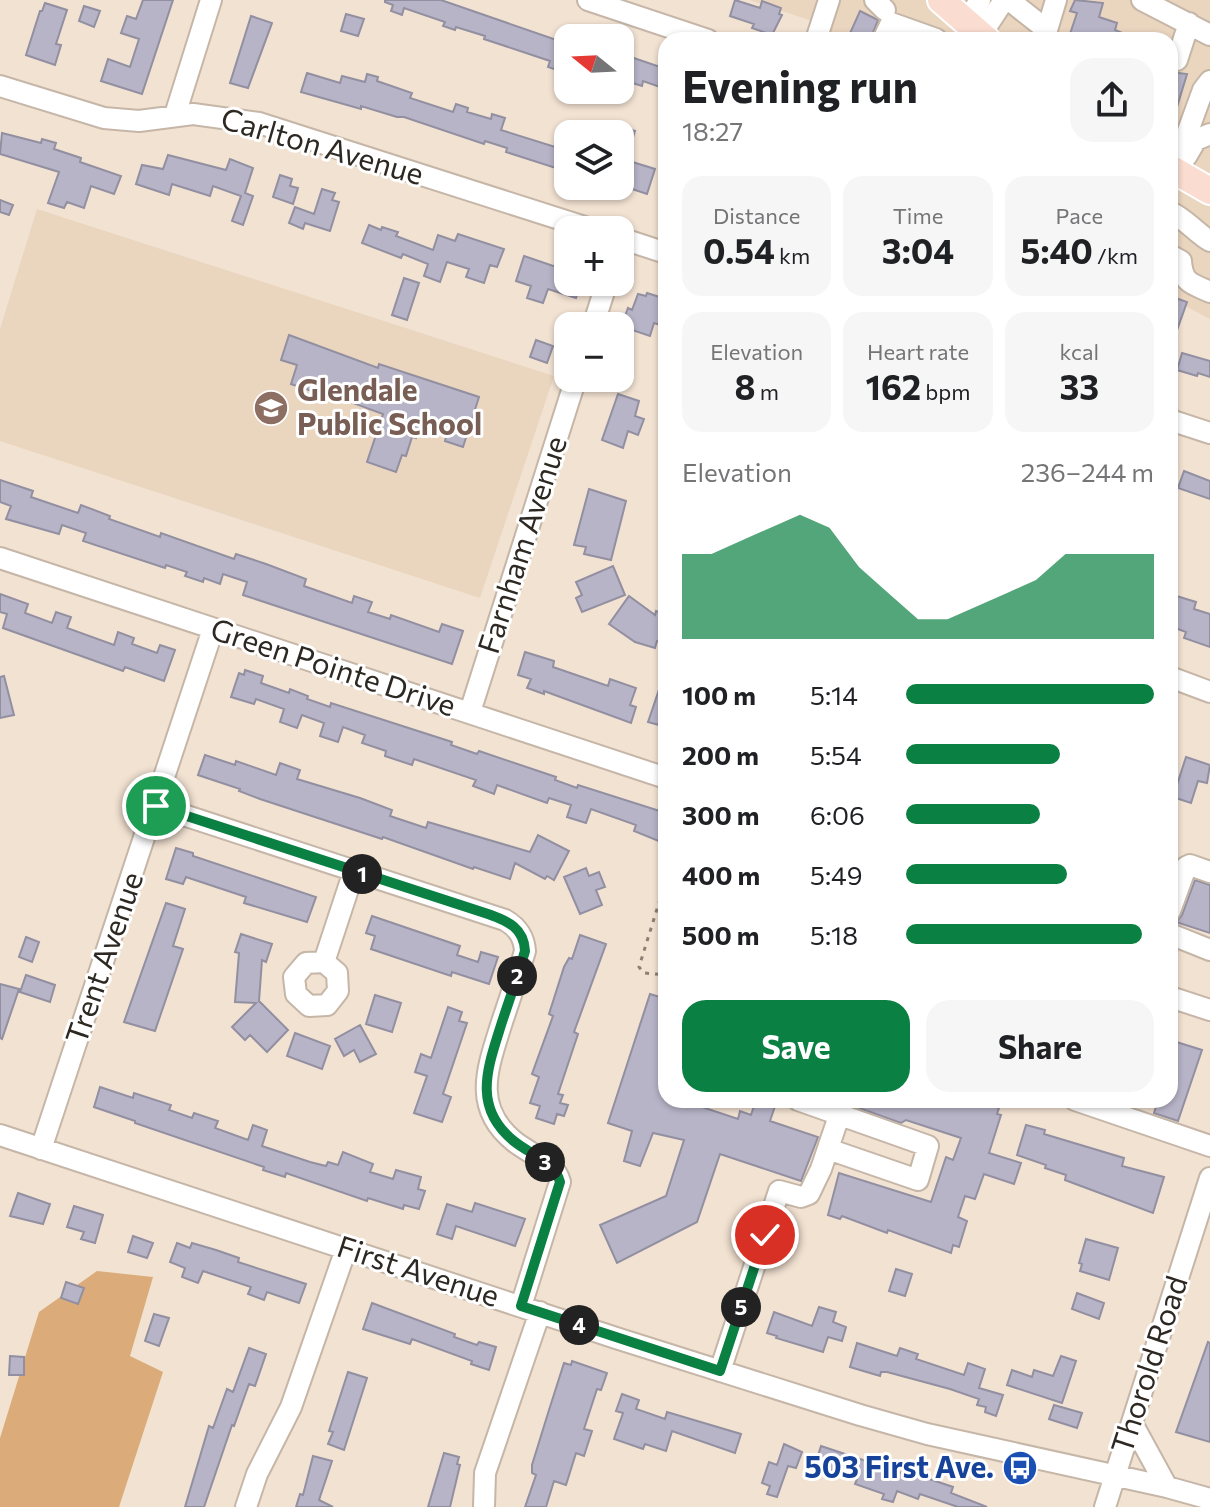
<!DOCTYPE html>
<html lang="en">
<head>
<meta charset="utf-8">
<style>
  :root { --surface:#fff; --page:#f6f6f6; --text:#202124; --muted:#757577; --accent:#0b8043 }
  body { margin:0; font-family:Commissioner,sans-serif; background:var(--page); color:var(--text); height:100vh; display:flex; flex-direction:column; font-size:30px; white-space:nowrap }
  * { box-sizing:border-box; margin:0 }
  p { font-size:26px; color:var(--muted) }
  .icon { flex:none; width:44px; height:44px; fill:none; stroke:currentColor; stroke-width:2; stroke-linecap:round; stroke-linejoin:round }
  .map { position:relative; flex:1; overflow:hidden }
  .side { position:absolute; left:658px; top:32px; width:520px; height:1076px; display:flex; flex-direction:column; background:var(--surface); border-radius:24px; box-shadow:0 2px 6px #0004 }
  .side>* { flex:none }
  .needle { width:52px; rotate:288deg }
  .controls { position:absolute; left:554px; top:24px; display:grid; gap:16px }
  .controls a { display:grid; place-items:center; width:80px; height:80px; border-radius:16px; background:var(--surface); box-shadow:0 2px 6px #0004; font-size:40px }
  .pin { position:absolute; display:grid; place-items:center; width:68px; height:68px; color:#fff; margin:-34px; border:4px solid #fff; border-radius:50%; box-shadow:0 2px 8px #0007 }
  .km { position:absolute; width:40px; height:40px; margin:-20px; border-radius:50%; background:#222; color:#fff; font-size:22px; line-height:40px; text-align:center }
  .round { display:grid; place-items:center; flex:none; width:84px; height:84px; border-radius:24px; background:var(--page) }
  .summary { display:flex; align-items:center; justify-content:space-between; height:136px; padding:0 24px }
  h1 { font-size:44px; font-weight:700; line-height:60px }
  .stats { display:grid; grid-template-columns:repeat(3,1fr); gap:12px; height:136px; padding:8px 24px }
  .stats div { display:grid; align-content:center; border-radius:20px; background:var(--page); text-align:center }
  .stats b { font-size:34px; font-weight:700 }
  .stats small { font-size:22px; font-weight:400 }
  .stats p { font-size:22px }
  .chart { height:224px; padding:16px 24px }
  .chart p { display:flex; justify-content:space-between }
  .chart svg { width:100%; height:144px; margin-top:8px; fill:var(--accent); opacity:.7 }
  .primary-button { display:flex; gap:16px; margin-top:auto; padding:16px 24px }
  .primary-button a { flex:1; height:92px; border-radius:24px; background:var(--accent); color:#fff; font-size:32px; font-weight:700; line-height:92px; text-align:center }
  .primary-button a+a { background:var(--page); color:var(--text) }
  ul { padding:0 24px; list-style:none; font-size:26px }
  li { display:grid; grid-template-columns:128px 96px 1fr; align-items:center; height:60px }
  li i { height:20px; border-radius:10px; background:var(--accent) }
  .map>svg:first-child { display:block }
  .built { fill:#ead5bf }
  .green { fill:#dbac79 }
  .building { fill:#b8b4c8; stroke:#928fa1; stroke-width:2 }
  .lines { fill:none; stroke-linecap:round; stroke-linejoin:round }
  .minor-casing { stroke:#c5b6a7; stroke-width:24 }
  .major-casing { stroke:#fff; stroke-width:30 }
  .path { stroke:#8a8075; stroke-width:3; stroke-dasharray:4 6; stroke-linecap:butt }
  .minor { stroke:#fff; stroke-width:20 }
  .major { stroke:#fadcd0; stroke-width:26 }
  .route-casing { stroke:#fff; stroke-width:16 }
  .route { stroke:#0b8043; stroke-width:10 }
  .labels { text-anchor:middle; stroke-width:6; stroke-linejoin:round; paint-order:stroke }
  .street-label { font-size:30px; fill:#2d2822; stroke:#fff }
  .education-label { font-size:30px; font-weight:bold; fill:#785e54; stroke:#fff; text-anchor:start }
  .transit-label { font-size:30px; font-weight:bold; fill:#164399; stroke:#fff; text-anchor:end }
</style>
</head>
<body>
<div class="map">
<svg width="1210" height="1507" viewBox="0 0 1210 1507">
  <rect width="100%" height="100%" fill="#f2e2d2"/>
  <path class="built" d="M749 0H1210V319L1170 298V40H809L815 22Z
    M37 209 554 376 480 598 0 441V329Z"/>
  <path class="green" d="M97 1271 153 1277 130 1356 163 1372 119 1507H0V1438L39 1312Z"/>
  <path class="building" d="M143 0H173L142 94 101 81 108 59 130 67 139 39 121 33 127 16 136 19Z
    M385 0H441L568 44 565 73 548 67 550 61 484 39 485 36 456 27 455 30 443 26 445 22 404 8 402 15 391 11 393 5 385 2Z
    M735 0 760 8 762 1 781 8 779 14 782 15 772 35 752 28 754 24 730 16Z
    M1075 0 1103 3 1099 17 1117 23 1115 30 1139 40H1068L1077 13 1070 11Z
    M45 3 67 10 56 44 61 45 55 65 26 55 40 11H42Z
    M84 6 100 11 94 27 79 21Z
    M860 11 878 20 870 40H847Z
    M346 14 364 19 358 36 341 31Z
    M251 16 272 23 248 88 230 83Z
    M622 54 666 69V89L643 81 642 86 620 79Z
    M1170 72 1187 74 1173 120H1170Z
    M307 73 340 83 342 76 365 82 367 74 378 77 377 81 412 93 410 98 453 112 456 104 468 108 467 112 491 119 492 114 505 118 501 130 568 151V172L506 152 507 148 485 141 484 144 404 117H397L361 106V109L301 92Z
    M625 128 635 131 626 160 655 169 647 194 620 185V141Z
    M2 133 41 143 42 139 56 143 54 149 81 158 80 162 121 176 114 194 91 186 84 208 67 202 64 208 48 203 59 172 0 154Z
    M168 155 226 170 230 159 253 168 245 193 253 196 243 225 232 221 241 196 213 186 210 196 172 184 169 195 136 184 142 165 163 169Z
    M280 175 292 179 290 186 298 188 293 204 273 197Z
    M322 189 335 193 332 200 339 202 330 231 305 223 303 229 289 223 295 207 314 214Z
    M0 200 13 205 9 215 0 212Z
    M369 225 381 230 382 227 398 232 396 236 433 250 438 235 455 241 458 234 504 249 497 267 490 265 484 283 466 277 469 269 447 262 440 282 424 276 428 264 403 254 401 258 362 243Z
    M524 256 568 271V282H581L576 298 548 289 543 303 527 298 531 286 516 281Z
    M404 278 419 283 407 320 392 315Z
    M647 293 666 299V327L654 323 650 336 629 329 632 322 624 319 628 308 632 310 638 294 646 296Z
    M1170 296 1187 302 1172 344H1170Z
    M289 335 378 368 379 364 479 397 463 447 445 441 447 433 420 424 416 438 412 437 406 456 402 455 396 472 367 462 383 414 313 388 312 391 291 384 297 365 281 360Z
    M536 340 553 346 547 363 530 357Z
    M1182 353 1210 361V377L1198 373 1197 376 1177 370Z
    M618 394 639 401 635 416 644 419 638 435 628 431 623 448 602 440Z
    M1184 471 1210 481V499L1178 488Z
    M0 480 33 491 31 497 78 513 81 505 110 516 109 519 160 537 161 533 234 559 236 554 266 564 306 579 304 586 352 603 354 596 372 602 368 612 390 619 391 615 439 632 442 624 463 631 452 664 243 595 247 582 223 574 220 584 204 578 203 582 185 576 187 572 166 565 165 568 83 541 86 533 62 525 59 534 6 519 11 506 0 502Z
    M589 489 626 501 611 560 584 554 586 547 574 545Z
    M613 566 625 595 582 612 576 598 582 595 576 582Z
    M0 594 28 604 25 613 52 623 56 612 71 617 67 628 114 645 118 632 134 638 132 644 157 653 160 645 175 650 164 681 125 667 123 671 3 628 7 614 0 612Z
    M1170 594 1196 602 1194 609 1210 614V647L1184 638 1186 632 1170 626Z
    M629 596 655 615 656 611 666 614V644L657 641 655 648 635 642 609 624Z
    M525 652 554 661 553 667 608 686 610 679 636 688 630 705 636 707 631 723 544 691V694L527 688 531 679 518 675Z
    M245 670 263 676 261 683 289 693 290 689 308 696 307 699 330 707 331 703 452 742 451 745 477 754 479 751 556 777 555 780 577 788 578 785 666 813V844L634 831 636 825 591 809 586 823 567 817 571 805 549 798 547 803 497 785 494 794 473 786 476 780 414 759 412 765 385 756 386 751 362 743 365 735 343 727 338 742 320 736 324 723 302 715 297 728 280 722 284 709 256 699 254 704 231 697 239 673 244 675Z
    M664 675 666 676V727L648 722Z
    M4 676 14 715 0 718V677Z
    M205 755 235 765 236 761 276 775 280 763 300 770 297 779 360 798 392 810 390 816 426 828 428 822 530 852 538 835 569 851 554 880 547 876 545 879 515 863 510 879 474 867 473 869 383 837 382 839 260 799 239 791 240 789 198 775Z
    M1186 757 1210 765 1207 783 1198 781 1191 803 1173 797Z
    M176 848 193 853V856L316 897 307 922 244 903 246 897 186 877 183 884 166 879Z
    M586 868 589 876 599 872 605 887 596 890 602 905 580 914 564 877Z
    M1195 880 1210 885V933L1176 922 1182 915Z
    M166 903 185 909 173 946 183 949 155 1031 124 1022Z
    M372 916 460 946 457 955 478 962 481 952 498 957 489 984 452 972 451 976 371 949 375 936 366 933Z
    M241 934 272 944 266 962 262 960 259 1001 288 1030 267 1052 250 1035 245 1040 232 1027 256 1003 235 1002 239 953 235 952Z
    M580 935 606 944 574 1032 578 1034 558 1094 563 1095 560 1103 568 1105 564 1116 557 1114 554 1124 536 1118 540 1106 530 1103 539 1077 532 1074 553 1016 549 1014 564 967 569 958 572 959Z
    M26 937 39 942 32 962 19 957Z
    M26 975 55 985 50 1002 20 992Z
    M0 984 19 989 2 1039 0 1038Z
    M650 994 666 999V1100H681L738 1119 740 1111 751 1115 756 1100H777L770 1121 818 1137 801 1181 720 1154 697 1222 617 1263 600 1225 666 1196 684 1140 653 1133 640 1166 624 1161 632 1131 608 1123Z
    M375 995 401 1003 392 1032 366 1024Z
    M448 1007 462 1012 459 1021 467 1023 443 1094 451 1097 442 1122 414 1113 427 1076 415 1072 421 1054 431 1058Z
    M360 1025 376 1054 360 1062 354 1050 344 1056 335 1039Z
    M295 1033 330 1046 322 1069 287 1056Z
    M1170 1040 1202 1050 1178 1121 1154 1113 1158 1100H1170Z
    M100 1087 133 1098 134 1093 171 1105 169 1110 192 1118 194 1113 218 1121 215 1128 248 1140 253 1125 267 1130 262 1146 310 1162 326 1166 328 1162 338 1165 343 1152 373 1164 370 1172 393 1179 396 1170 421 1177 418 1189 425 1191 419 1209 404 1205 403 1209 368 1198 367 1201 286 1173 285 1177 263 1170 264 1167 135 1123V1121L94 1107Z
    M837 1100H972L999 1108 997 1114 1001 1115 989 1153 1021 1163 1014 1184 984 1174 975 1199 965 1196 958 1217 967 1221 959 1247 953 1245 951 1253 888 1230 887 1233 842 1216 840 1219 828 1215 839 1173 931 1202 946 1157 953 1160 961 1138 906 1120 901 1123Z
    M1026 1125 1045 1130 1044 1134 1124 1158 1122 1166 1164 1177 1153 1213 1065 1180 1066 1175 1045 1168 1046 1165 1017 1155Z
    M18 1193 50 1204 43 1224 10 1216Z
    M475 1203 525 1219 515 1246 456 1226 452 1239 437 1234 447 1204 472 1212Z
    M74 1206 103 1215 95 1243 81 1239 84 1232 67 1227Z
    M133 1236 153 1243 147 1258 128 1252Z
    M1086 1239 1118 1248 1109 1280 1080 1271 1082 1264 1079 1263Z
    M177 1243 190 1248 192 1243 216 1250 239 1258 238 1262 306 1284 299 1303 267 1292 264 1300 248 1294 251 1287 203 1271 198 1283 182 1277 185 1268 170 1262Z
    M896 1269 912 1274 905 1296 889 1291Z
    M66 1282 84 1288 78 1304 61 1298Z
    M1077 1293 1104 1303 1099 1319 1072 1309Z
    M372 1303 455 1334 454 1337 477 1345 479 1342 496 1347 489 1370 471 1364 472 1361 412 1339 410 1344 363 1329Z
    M819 1307 836 1312 833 1322 846 1327 842 1341 828 1337 823 1352 776 1338 777 1336 767 1333 774 1312 812 1326Z
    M154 1314 169 1318 159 1346 145 1341Z
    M1208 1342 1210 1343V1442L1176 1432Z
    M857 1343 897 1356 900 1348 918 1354 916 1359 964 1375 968 1363 985 1369 979 1388 1003 1395 996 1416 985 1412 986 1407 977 1405 979 1399 950 1389 887 1372H881L880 1376 850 1367Z
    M249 1348 266 1354 255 1386 249 1384 234 1426 232 1425 204 1507H185L209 1426 213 1428 227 1389 233 1392Z
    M10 1356 24 1357V1375H9Z
    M1061 1356 1076 1361 1062 1403 1007 1385 1012 1370 1032 1377 1034 1370 1053 1376Z
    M572 1361 607 1373 601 1390 597 1389 584 1429 592 1431 584 1456 576 1453 566 1485 554 1481 546 1507H525L536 1475 532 1473V1465L549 1410 564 1363 571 1365Z
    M348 1372 367 1378 344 1450 328 1444 333 1432 329 1431Z
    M622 1394 639 1400 636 1409 665 1419 667 1412 741 1434 735 1453 672 1431 666 1451 645 1444 643 1449 614 1439 623 1413 616 1411Z
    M1054 1405 1082 1413 1077 1428 1049 1419Z
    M784 1444 802 1452 796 1468 788 1466 777 1497 767 1494 770 1486 762 1483 769 1462 777 1465Z
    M821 1446 902 1473 903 1470 953 1487 951 1493 987 1507H958L920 1494 918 1499 897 1491 893 1502 882 1499 884 1494 855 1484 857 1479 815 1465Z
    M444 1453 459 1457 457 1464 460 1465 450 1507H428Z
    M313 1456 332 1461 319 1500 333 1507H296L300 1494 303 1495Z"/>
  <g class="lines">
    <g class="minor-casing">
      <path id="minor" d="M588 0 708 40
        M875 0 885 10
        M1009 0 1047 30
        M1142 0 1210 35
        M966 22 980 0
        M981 35 1004 0
        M816 40 829 0
        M883 40 891 23 936 39
        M1044 40 1056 0
        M1170 58 1177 60 1189 23
        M0 86 104 118 139 121 193 114 259 123 594 230
        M175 115 211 0
        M1186 157 1196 140 1210 134
        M1170 166 1184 142 1203 90 1210 81
        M1170 212C1186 219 1195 232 1210 241
        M620 238 666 253
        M1170 255 1181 261C1183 284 1191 283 1210 292
        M593 326 607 282
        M1170 420 1210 433
        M0 558 666 778
        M1170 677 1210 692
        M470 712 576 378
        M156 806 505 920C517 927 524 936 525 951 518 975 510 998 502 1022 488 1067 471 1107 515 1142 530 1154 555 1162 560 1182L521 1306
        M1170 911 1186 867 1190 865 1210 872
        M1170 934 1210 950
        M324 962 306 963 294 977 296 994 309 1006 327 1005 338 991 337 973 324 962 354 871
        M1170 997 1210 1010
        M798 1100 928 1146 918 1180 828 1149
        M1075 1100 1210 1146
        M0 1135 616 1338 860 1415 927 1434 1167 1487 1210 1499
        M41 1149 213 629
        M720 1371 779 1191 801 1197 809 1194 821 1169 839 1116
        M1132 1423 1167 1487
        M246 1507 257 1474 291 1407 346 1249
        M484 1507 485 1473 540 1312
        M1105 1507 1210 1178"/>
    </g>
    <g class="major-casing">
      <path id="major" d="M941 0 987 40
        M1170 168 1210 191"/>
    </g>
    <path class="path" d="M666 880 639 967 644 973 666 975"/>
    <use href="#minor" class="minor"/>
    <use href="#major" class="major"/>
  </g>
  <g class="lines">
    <g class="route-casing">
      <path id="route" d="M156 806 488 914C508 921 524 928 525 951 518 975 510 998 502 1022 488 1067 471 1107 515 1142 530 1154 555 1162 560 1182L521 1306 720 1371 765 1235"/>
    </g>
    <use href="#route" class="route"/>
  </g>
  <defs>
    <g id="school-disc" transform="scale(1.8)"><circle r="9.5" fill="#8d6e63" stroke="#fff"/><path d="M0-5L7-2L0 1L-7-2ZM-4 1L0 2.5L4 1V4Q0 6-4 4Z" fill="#fff"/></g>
    <g id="bus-disc" transform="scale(1.8)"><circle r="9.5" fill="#1a4fb4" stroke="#fff"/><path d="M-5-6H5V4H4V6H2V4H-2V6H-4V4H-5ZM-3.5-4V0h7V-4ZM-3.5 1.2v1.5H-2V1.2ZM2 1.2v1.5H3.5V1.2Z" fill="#fff"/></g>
  </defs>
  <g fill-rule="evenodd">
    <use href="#school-disc" x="271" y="408"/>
    <use href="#bus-disc" x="1020" y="1468"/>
  </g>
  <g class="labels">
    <g class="street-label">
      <text transform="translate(322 147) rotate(16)" y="10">Carlton Avenue</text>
      <text transform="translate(523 545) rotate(-72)" y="10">Farnham Avenue</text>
      <text transform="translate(333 668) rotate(18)" y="10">Green Pointe Drive</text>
      <text transform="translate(105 958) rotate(-71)" y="10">Trent Avenue</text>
      <text transform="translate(418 1272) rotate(18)" y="10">First Avenue</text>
      <text transform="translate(1150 1365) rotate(-72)" y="10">Thorold Road</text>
    </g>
    <g class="education-label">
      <text x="297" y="401">Glendale<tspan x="297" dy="34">Public School</tspan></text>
    </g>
    <g class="transit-label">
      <text x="994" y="1478">503 First Ave.</text>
    </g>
  </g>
</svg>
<div class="controls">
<a><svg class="needle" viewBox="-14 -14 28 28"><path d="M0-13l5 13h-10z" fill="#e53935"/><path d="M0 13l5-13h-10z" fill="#757577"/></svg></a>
<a><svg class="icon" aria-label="layers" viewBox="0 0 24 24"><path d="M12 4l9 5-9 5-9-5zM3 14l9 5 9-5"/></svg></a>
<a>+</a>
<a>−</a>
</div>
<div class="pin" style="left:156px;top:806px;background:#1e9e55"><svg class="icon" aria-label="arrive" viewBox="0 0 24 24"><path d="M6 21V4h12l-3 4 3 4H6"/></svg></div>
<div class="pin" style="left:765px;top:1235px;background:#d93025"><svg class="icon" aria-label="check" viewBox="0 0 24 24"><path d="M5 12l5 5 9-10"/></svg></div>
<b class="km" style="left:362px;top:874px">1</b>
<b class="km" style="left:517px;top:976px">2</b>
<b class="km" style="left:545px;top:1162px">3</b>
<b class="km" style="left:579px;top:1325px">4</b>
<b class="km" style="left:741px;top:1307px">5</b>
<section class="side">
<div class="summary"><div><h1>Evening run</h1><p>18:27</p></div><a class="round"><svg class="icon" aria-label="share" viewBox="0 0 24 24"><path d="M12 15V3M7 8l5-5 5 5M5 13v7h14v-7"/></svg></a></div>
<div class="stats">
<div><p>Distance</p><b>0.54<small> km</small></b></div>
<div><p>Time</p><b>3:04</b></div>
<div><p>Pace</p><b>5:40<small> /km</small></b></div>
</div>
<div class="stats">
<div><p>Elevation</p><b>8<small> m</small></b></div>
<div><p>Heart rate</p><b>162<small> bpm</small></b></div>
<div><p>kcal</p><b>33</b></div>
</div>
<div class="chart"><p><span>Elevation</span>236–244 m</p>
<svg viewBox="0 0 160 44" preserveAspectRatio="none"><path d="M0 44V18L10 18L20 14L30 10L40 6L50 10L60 22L70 30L80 38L90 38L100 34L110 30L120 26L130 18L140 18L150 18L160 18V44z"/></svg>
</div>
<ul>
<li><b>100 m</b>5:14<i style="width:100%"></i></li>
<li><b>200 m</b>5:54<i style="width:62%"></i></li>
<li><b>300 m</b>6:06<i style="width:54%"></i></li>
<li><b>400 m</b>5:49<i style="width:65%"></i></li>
<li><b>500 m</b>5:18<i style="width:95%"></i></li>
</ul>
<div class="primary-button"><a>Save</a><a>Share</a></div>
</section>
</div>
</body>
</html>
